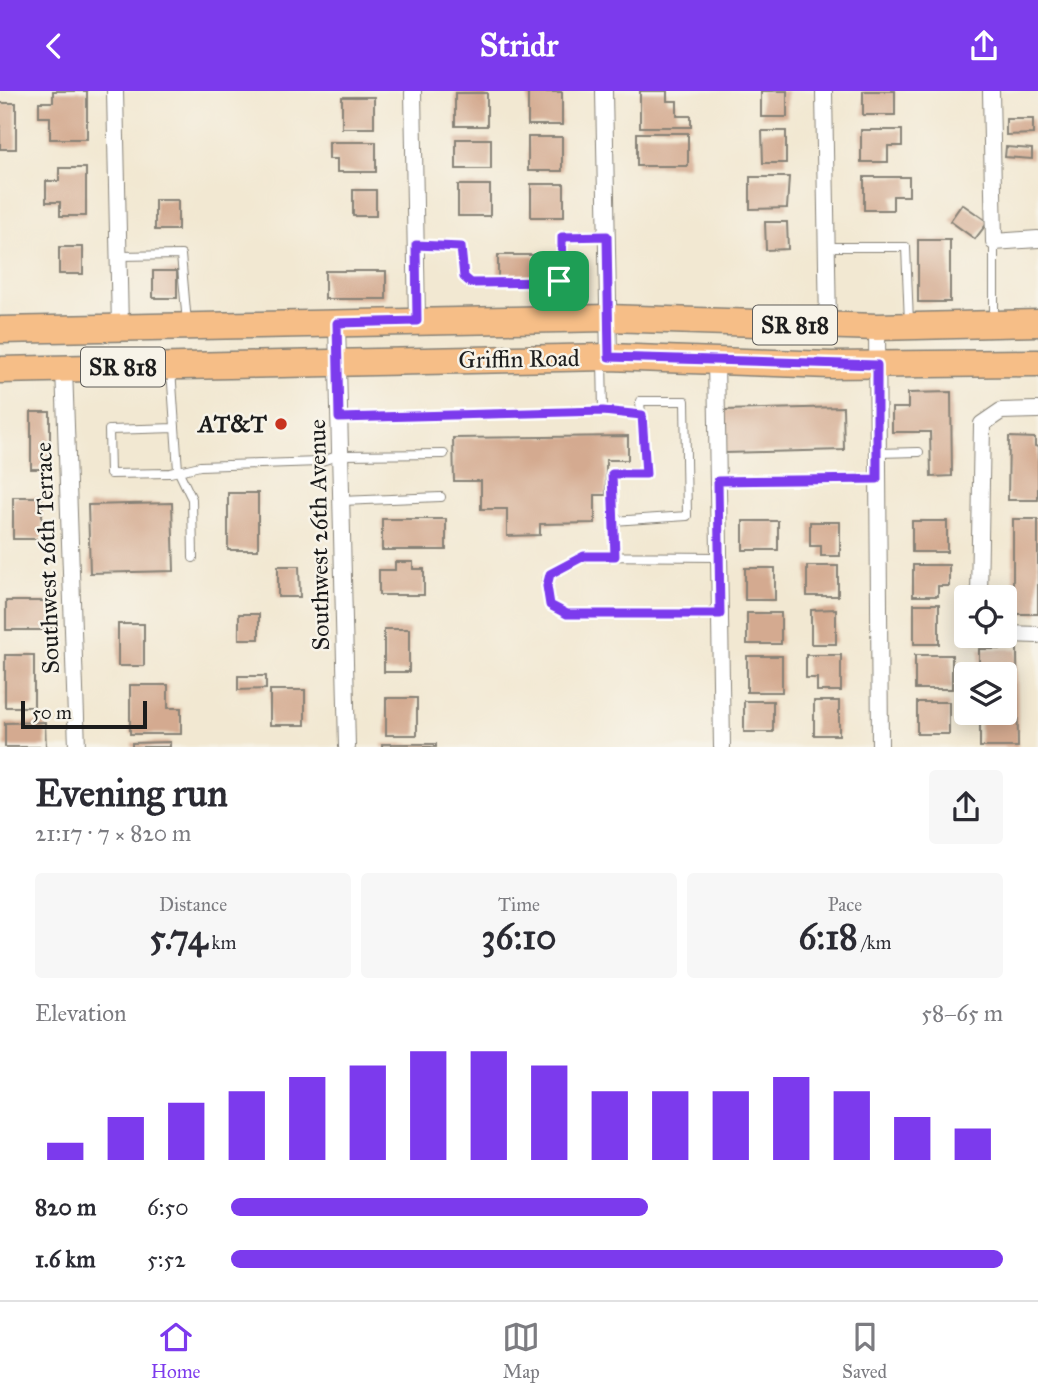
<!DOCTYPE html>
<html lang="en">
<head>
<meta charset="utf-8">
<style>
  :root { --surface:#fff; --page:#f7f7f7; --text:#2b2b33; --muted:#7c7c81; --line:#e1e1e2; --accent:#7c3aed }
  body { margin:0; font-family:"IM FELL Great Primer",serif; background:var(--page); color:var(--text); height:100vh; display:flex; flex-direction:column; font-size:26px; white-space:nowrap }
  * { box-sizing:border-box; margin:0 }
  p { font-size:23px; color:var(--muted) }
  .icon { flex:none; width:38px; height:38px; fill:none; stroke:currentColor; stroke-width:2; stroke-linecap:round; stroke-linejoin:round }
  .map { position:relative; height:656px; overflow:hidden }
  .panel { display:flex; flex-direction:column; background:var(--surface); flex:1 }
  .panel>* { flex:none }
  .tools { position:absolute; left:954px; top:494px; display:grid; gap:14px }
  .tools a { display:grid; place-items:center; width:63px; height:63px; border-radius:7px; background:var(--surface); box-shadow:0 4px 18px #0003; font-size:35px }
  .scale { position:absolute; left:21px; bottom:18px; width:126px; box-sizing:border-box; padding-left:7px; border:4px solid #1c1c1c; border-top:0; font-size:19px; line-height:24px; white-space:nowrap; color:#1c1c1c; -webkit-text-stroke:5px #f7f3e8; paint-order:stroke }
  .pin { position:absolute; display:grid; place-items:center; width:60px; height:60px; color:#fff; margin:-30px; border-radius:14px; box-shadow:0 4px 10px #0006 }
  .round { display:grid; place-items:center; flex:none; width:74px; height:74px; border-radius:7px; background:var(--page) }
  .head { display:flex; align-items:center; justify-content:space-between; height:119px; padding:0 35px }
  h1 { font-size:38px; font-weight:700; line-height:52px }
  .figures { display:grid; grid-template-columns:repeat(3,1fr); gap:10px; height:119px; padding:7px 35px }
  .figures div { display:grid; align-content:center; border-radius:7px; background:var(--page); text-align:center }
  .figures b { font-size:35px; font-weight:700 }
  .figures small { font-size:19px; font-weight:400 }
  .figures p { font-size:19px }
  .chart { height:196px; padding:14px 35px }
  .chart p { display:flex; justify-content:space-between }
  .chart svg { width:100%; height:126px; margin-top:7px; stroke:var(--accent); stroke-width:6 }
  ul { padding:0 35px; list-style:none; font-size:23px }
  li { display:grid; grid-template-columns:112px 84px 1fr; align-items:center; height:52px }
  li i { height:18px; border-radius:9px; background:var(--accent) }
  header { display:flex; justify-content:space-between; align-items:center; height:91px; padding:0 35px; background:var(--accent); color:#fff; font-size:32px; font-weight:700 }
  .dock { display:flex; justify-content:space-around; align-items:center; height:98px; border-top:2px solid var(--line); background:var(--surface); font-size:19px; color:var(--muted) }
  .dock a { display:grid; justify-items:center; gap:4px }
  .dock .on { color:var(--accent) }
  .map>svg:first-child { display:block }
  .building { fill:#d4aa90 }
  .lines { fill:none; stroke-linecap:round; stroke-linejoin:round }
  .service-casing { stroke:#878277; stroke-width:10 }
  .minor-casing { stroke:#878277; stroke-width:18 }
  .primary-casing { stroke:#878277; stroke-width:29 }
  .service { stroke:#fff; stroke-width:8 }
  .minor { stroke:#fff; stroke-width:16 }
  .primary { stroke:#f6be87; stroke-width:26 }
  .route-casing { stroke:#fff; stroke-width:14 }
  .route { stroke:#7c3aed; stroke-width:9 }
  .poi-dot { fill:#c8321e; stroke:#f7f3e8; stroke-width:2.5 }
  .labels { text-anchor:middle; stroke-width:5; stroke-linejoin:round; paint-order:stroke }
  .shield { fill:#f7f3e8; stroke:#5e5c59; stroke-width:2 }
  .shield-label { font-size:23px; font-weight:bold; fill:#1c1c1c }
  .street-label { font-size:24px; fill:#1c1c1c; stroke:#f7f3e8 }
  .poi-label { font-size:24px; font-weight:bold; fill:#1c1c1c; stroke:#f7f3e8; text-anchor:end }
</style>
</head>
<body>
<header><svg class="icon" aria-label="back" viewBox="0 0 24 24"><path d="M15 5l-7 7 7 7"/></svg>Stridr<svg class="icon" aria-label="share" viewBox="0 0 24 24"><path d="M12 15V3M7 8l5-5 5 5M5 13v7h14v-7"/></svg></header>
<div class="map">
<svg width="1038" height="656" viewBox="0 0 1038 656">
  <rect width="100%" height="100%" fill="#f7f3e8"/>
  <filter id="ink" filterUnits="userSpaceOnUse"><feTurbulence type="fractalNoise" baseFrequency=".0143" numOctaves="2"/><feDisplacementMap in="SourceGraphic" scale="14" xChannelSelector="R" yChannelSelector="G"/><feConvolveMatrix kernelMatrix="1 2 1 2 8 2 1 2 1" color-interpolation-filters="sRGB"/></filter>
  <filter id="wash" filterUnits="userSpaceOnUse"><feTurbulence type="fractalNoise" baseFrequency=".00686" numOctaves="4" result="noise"/><feDisplacementMap in="SourceGraphic" scale="28" xChannelSelector="R" yChannelSelector="G"/><feGaussianBlur stdDeviation="1.57" result="paint"/><feColorMatrix in="noise" values="0 0 0 0 0 0 0 0 0 0 0 0 0 0 0 0 0 1.4 0 .05"/><feComposite in="paint" operator="in"/></filter>
  <g filter="url(#wash)">
    <rect width="100%" height="100%" fill="#f2e8d2"/>
    <g id="blocks">
      <path class="building" d="M53 0H87V48H50V26H39V11H53Z
        M640 0H667V10H677V25H691V36H640Z
        M761 0H787V26H761Z
        M863 0H895V24H863Z
        M528 1H562V34H528Z
        M455 2H487V35H455Z
        M342 6H374V37H342Z
        M0 12H16V58H0Z
        M1006 28H1033V43L1006 44Z
        M861 39H902V55H888V71H861Z
        M762 40H786V72H763Z
        M637 42H688V75H637Z
        M528 46H562V80H528Z
        M456 48H491V78H456Z
        M329 51H376V81H337V68H329Z
        M1006 56 1032 58V68L1005 66Z
        M59 77H86V125H60V111H46V90H59Z
        M750 86H789L787 117 750 118Z
        M864 86H909V105H893V119H864Z
        M531 93H564V126H531Z
        M458 94H490V125H458Z
        M353 99H376V125H353Z
        M155 109H178V139H155Z
        M962 113 988 131 975 148 950 130Z
        M765 131H787L788 158 766 159Z
        M918 149H950V211H918Z
        M59 156H83V183H59Z
        M498 164H535V187H498Z
        M153 180H177V207H153Z
        M325 180H386V208H325Z
        M951 301 952 385 931 386 930 341H892V317H908V302Z
        M843 316 844 359 725 362 724 319Z
        M31 321H50V378H31Z
        M628 345V369H606V404H595V432L540 433V444L507 445V418H481V390H454L453 347Z
        M1009 346 1035 347V355L1038 356V409H1008Z
        M228 402H258V459H228Z
        M13 406H42V448H13Z
        M172 412 174 480 90 482 88 414Z
        M382 428H446V459H382Z
        M1013 428H1038V523H1013Z
        M743 430H778V459H743Z
        M912 430H947V461H912Z
        M810 431H840V465H821V455H810Z
        M395 471H413V478H424V504H379V479H395Z
        M913 474H949V495H938V505H913Z
        M278 475H299L300 506H278Z
        M807 475H838V505H807Z
        M745 477H775V509H745Z
        M6 510H51V539H6Z
        M914 513H939V553H914Z
        M836 518V553H811V519Z
        M747 522H781V553H747Z
        M239 523H259V548H239Z
        M118 533H144V575H118Z
        M384 538H409V581H384Z
        M979 558H1017L1018 656H980V621H1004V583H979Z
        M5 564H34V616H5Z
        M806 564H841V600H817V587H806Z
        M915 564H952V598H915Z
        M747 565H782V601H747Z
        M238 585H266V598L238 599Z
        M130 594H168V617H181V643H130Z
        M270 599H305V634H270Z
        M386 607H417V644H386Z
        M744 610H773V641H744Z
        M814 610H839V644H814Z
        M917 611H949V643H917Z
        M45 631 46 656H5V632Z
        M170 651V656H132V652Z
        M382 653H436V656H382Z"/>
    </g>
  </g>
  <g filter="url(#ink)">
    <use href="#blocks" fill-opacity="0" stroke="#878277" stroke-width="2"/>
    <g class="lines">
      <g class="service-casing">
        <path id="service" d="M994 151V228
          M416 154 461 156 464 186 471 193 553 191 562 185V146L607 144
          M827 156H906L909 232
          M119 165 181 164 187 232
          M171 278 178 379 192 408 193 467
          M603 320 641 324 640 310H685L687 425 613 430 615 465
          M339 327 603 320 602 269
          M175 337 109 339 110 383 170 382 200 375 319 371 340 364 444 363
          M877 362 919 361
          M717 390 877 388
          M341 410 441 406
          M613 430 612 383H646L641 324
          M719 466 584 465 550 483 547 488 550 514 567 523H720"/>
      </g>
      <g class="minor-casing">
        <path id="minor" d="M115 0 120 237
          M413 0 417 231
          M604 0 609 266
          M824 0 828 235
          M991 0 994 151 1038 148
          M337 232 347 656
          M877 236 880 656
          M716 268 722 656
          M64 277 77 656
          M979 506 982 333 1001 320 1038 319
          M1004 543 1038 544"/>
      </g>
      <g class="primary-casing">
        <path id="primary" d="M0 239 608 227 877 236 1038 232
          M0 279 609 266 830 274 1038 272"/>
      </g>
      <use href="#service" class="service"/>
      <use href="#minor" class="minor"/>
      <use href="#primary" class="primary"/>
    </g>
  </g>
  <g class="lines" filter="url(#ink)">
    <g class="route-casing">
      <path id="route" d="M607 145 609 266 877 274V388L718 390 720 523H567L550 514 547 495 550 483 584 465H615L612 383H646L642 324 603 320 339 327 337 232 417 230 416 154 461 156 464 186 471 192 554 191 562 185V146Z"/>
    </g>
    <use href="#route" class="route"/>
  </g>
  <circle class="poi-dot" cx="281" cy="333" r="7"/>
  <g class="labels">
    <g class="shield">
      <rect x="753" y="214.5" width="84" height="39" rx="5"/>
      <rect x="81" y="256.5" width="84" height="39" rx="5"/>
    </g>
    <g class="shield-label">
      <text x="795" y="242">SR 818</text>
      <text x="123" y="284">SR 818</text>
    </g>
    <g class="street-label">
      <text transform="translate(519 268) rotate(-1)" y="8">Griffin Road</text>
      <text transform="translate(319 444) rotate(-91)" y="8">Southwest 26th Avenue</text>
      <text transform="translate(47 467) rotate(-92)" y="8">Southwest 26th Terrace</text>
    </g>
    <g class="poi-label">
      <text x="267" y="341">AT&amp;T</text>
    </g>
  </g>
</svg>
<div class="tools">
<a><svg class="icon" aria-label="locate" viewBox="0 0 24 24"><circle cx="12" cy="12" r="6"/><path d="M12 2v4M12 18v4M2 12h4M18 12h4"/></svg></a>
<a><svg class="icon" aria-label="layers" viewBox="0 0 24 24"><path d="M12 4l9 5-9 5-9-5zM3 14l9 5 9-5"/></svg></a>
</div>
<div class="scale">50 m</div>
<div class="pin" style="left:559px;top:190px;background:#1e9e55"><svg class="icon" aria-label="arrive" viewBox="0 0 24 24"><path d="M6 21V4h12l-3 4 3 4H6"/></svg></div>
</div>
<section class="panel">
<div class="head"><div><h1>Evening run</h1><p>21:17 · 7 × 820 m</p></div><a class="round"><svg class="icon" aria-label="share" viewBox="0 0 24 24"><path d="M12 15V3M7 8l5-5 5 5M5 13v7h14v-7"/></svg></a></div>
<div class="figures">
<div><p>Distance</p><b>5.74<small> km</small></b></div>
<div><p>Time</p><b>36:10</b></div>
<div><p>Pace</p><b>6:18<small> /km</small></b></div>
</div>
<div class="chart"><p><span>Elevation</span>58–65 m</p>
<svg viewBox="0 0 160 44" preserveAspectRatio="none"><path d="M5 44V38M15 44V29M25 44V24M35 44V20M45 44V15M55 44V11M65 44V6M75 44V6M85 44V11M95 44V20M105 44V20M115 44V20M125 44V15M135 44V20M145 44V29M155 44V33"/></svg>
</div>
<ul>
<li><b>820 m</b>6:50<i style="width:54%"></i></li>
<li><b>1.6 km</b>5:52<i style="width:100%"></i></li>
</ul>
</section>
<nav class="dock">
<a class="on"><svg class="icon" aria-label="home" viewBox="0 0 24 24"><path d="M3 11l9-7 9 7M6 9v11h12V9"/></svg>Home</a>
<a><svg class="icon" aria-label="map" viewBox="0 0 24 24"><path d="M3 6l6-2 6 2 6-2v14l-6 2-6-2-6 2zM9 4v14M15 6v14"/></svg>Map</a>
<a><svg class="icon" aria-label="saved" viewBox="0 0 24 24"><path d="M7 4h10v16l-5-4-5 4z"/></svg>Saved</a>
</nav>
</body>
</html>
